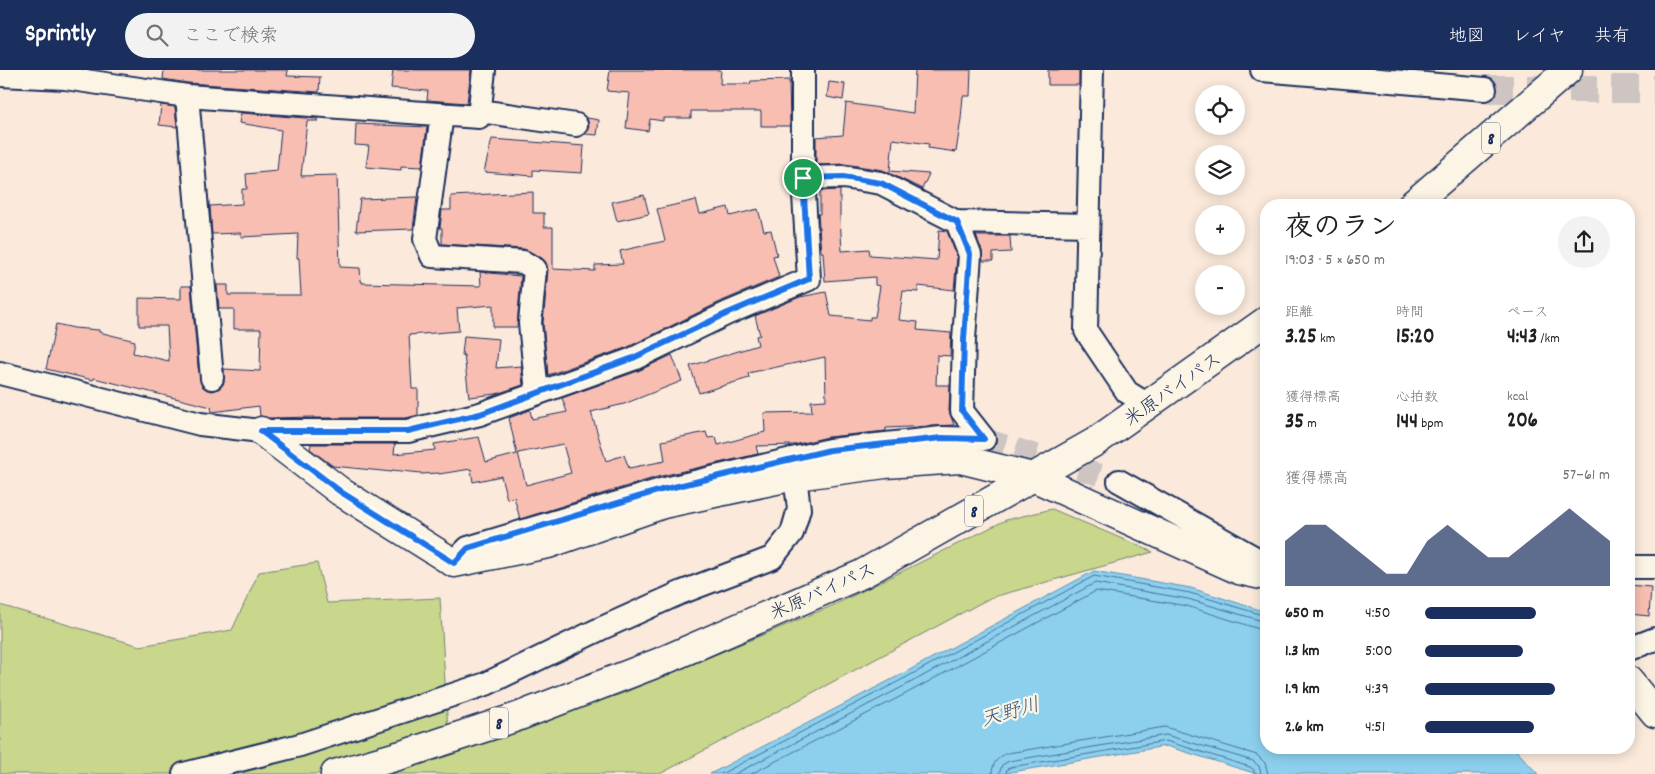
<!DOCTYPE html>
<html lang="ja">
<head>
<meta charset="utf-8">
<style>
  :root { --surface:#fff; --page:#f2f2f2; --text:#202124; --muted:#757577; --accent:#1b2f5e }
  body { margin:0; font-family:Dekko,"Klee One",sans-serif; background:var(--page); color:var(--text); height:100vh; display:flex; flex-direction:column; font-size:19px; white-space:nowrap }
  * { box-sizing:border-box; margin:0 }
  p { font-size:16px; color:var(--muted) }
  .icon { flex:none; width:28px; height:28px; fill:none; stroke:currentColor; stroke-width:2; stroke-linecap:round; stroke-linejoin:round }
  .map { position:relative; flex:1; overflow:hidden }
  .details { position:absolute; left:1260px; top:129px; width:375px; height:555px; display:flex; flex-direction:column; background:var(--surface); border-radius:20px; box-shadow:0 2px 12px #0003 }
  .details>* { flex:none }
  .fabs { position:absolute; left:1195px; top:15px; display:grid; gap:10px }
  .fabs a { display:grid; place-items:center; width:50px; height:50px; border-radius:50%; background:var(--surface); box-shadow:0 2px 12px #0003; font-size:25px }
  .pin { position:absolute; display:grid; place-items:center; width:42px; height:42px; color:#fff; margin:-21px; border:2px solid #fff; border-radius:50%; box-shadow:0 1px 5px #0007 }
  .round { display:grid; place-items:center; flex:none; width:52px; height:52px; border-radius:26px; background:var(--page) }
  .summary { display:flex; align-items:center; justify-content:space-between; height:85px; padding:0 25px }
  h1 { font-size:28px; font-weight:700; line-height:38px }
  .stats { display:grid; grid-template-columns:repeat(3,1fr); gap:8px; height:85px; padding:5px 25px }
  .stats div { display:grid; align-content:center }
  .stats b { font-size:21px; font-weight:700 }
  .stats small { font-size:14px; font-weight:400 }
  .stats p { font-size:14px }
  .chart { height:140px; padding:10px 25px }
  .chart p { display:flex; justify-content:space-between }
  .chart svg { width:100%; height:90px; margin-top:5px; fill:var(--accent); opacity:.7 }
  ul { padding:0 25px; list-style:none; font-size:16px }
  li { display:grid; grid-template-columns:80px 60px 1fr; align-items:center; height:38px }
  li i { height:12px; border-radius:6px; background:var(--accent) }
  header { display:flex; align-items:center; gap:30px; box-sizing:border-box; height:70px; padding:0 25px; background:var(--accent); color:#fff }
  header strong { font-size:24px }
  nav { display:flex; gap:28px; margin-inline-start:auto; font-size:18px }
  .search { width:350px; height:45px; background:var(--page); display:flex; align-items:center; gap:12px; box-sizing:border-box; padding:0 18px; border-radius:28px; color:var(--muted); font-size:19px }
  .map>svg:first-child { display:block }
  .green { fill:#c8d78b; stroke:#728374 }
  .water { fill:#8cd0ee; stroke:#5f90b4 }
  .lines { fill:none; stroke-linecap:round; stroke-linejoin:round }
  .shore { stroke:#486f98; stroke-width:1 }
  .building { fill:#f9beb2; stroke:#1b2f5e; fill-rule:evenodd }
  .minor-tunnel { stroke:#cec5c2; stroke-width:22; stroke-dasharray:22 11; stroke-linecap:butt }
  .tertiary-tunnel { stroke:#cec5c2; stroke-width:28; stroke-dasharray:28 14; stroke-linecap:butt }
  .minor-casing { stroke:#1b2f5e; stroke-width:26 }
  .tertiary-casing { stroke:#1b2f5e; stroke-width:31 }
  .trunk-casing { stroke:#1b2f5e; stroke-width:31 }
  .minor { stroke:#fcf5e5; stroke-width:22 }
  .tertiary { stroke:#fcf5e5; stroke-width:28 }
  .trunk { stroke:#fcf5e5; stroke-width:28 }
  .route-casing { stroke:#fff; stroke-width:10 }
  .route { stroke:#1a73e8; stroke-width:6 }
  .labels { text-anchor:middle; stroke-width:4.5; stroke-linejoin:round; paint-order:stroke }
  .shield { fill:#fcf5e5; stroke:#5e6a86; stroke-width:1 }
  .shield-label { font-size:18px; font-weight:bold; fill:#1b2f5e }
  .street-label { font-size:19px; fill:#1b2f5e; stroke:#fcf5e5 }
  .water-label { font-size:20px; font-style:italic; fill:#375782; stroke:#fcf5e5 }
</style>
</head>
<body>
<header>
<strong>Sprintly</strong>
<div class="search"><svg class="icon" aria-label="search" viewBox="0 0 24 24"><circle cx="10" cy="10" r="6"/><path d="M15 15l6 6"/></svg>ここで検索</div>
<nav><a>地図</a><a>レイヤ</a><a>共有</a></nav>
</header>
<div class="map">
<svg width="1655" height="704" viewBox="0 0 1655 704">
  <rect width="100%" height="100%" fill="#fbeadb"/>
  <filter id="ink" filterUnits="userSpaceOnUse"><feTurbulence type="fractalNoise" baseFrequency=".02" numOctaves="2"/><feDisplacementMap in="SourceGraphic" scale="10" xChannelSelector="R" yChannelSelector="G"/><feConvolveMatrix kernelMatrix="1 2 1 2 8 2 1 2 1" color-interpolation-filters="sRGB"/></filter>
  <g filter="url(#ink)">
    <path class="green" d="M1052 439 1153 482 990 528 660 704H0V535L140 576 232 560 259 502 317 493 327 533 440 528 449 679 621 624 834 535 1006 450Z"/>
    <path class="water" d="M1094 501 1191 518 1266 542V678H1514L1538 704H1257L1166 676 1000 704H710L902 604Z"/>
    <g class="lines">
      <path class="shore" d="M721 704 905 608 1094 506 1190 523 1266 546
        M735 704 908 614 1095 513 1188 529 1266 552
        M751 704 911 621 1096 521 1187 536 1259 559 1266 560
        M992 704C992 693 998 687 1008 683L1165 657 1257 685 1265 693 1268 704
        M999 704 1002 695 1009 691 1166 665 1253 691 1259 696 1261 704
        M1006 704 1007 699 1011 697 1166 671 1250 697 1254 700V704"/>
    </g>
    <path class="building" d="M164 0H288L287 6 320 7 319 22 188 13 163 9Z
      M393 0H471L467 33 427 30 428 21 391 18Z
      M610 0H721L720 14H750L751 11 789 10 790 56H761V41H691V48H663V51L650 49 648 61 626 58 630 23 607 21Z
      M915 0H971L970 26H963L961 49 956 82 928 78 929 74 893 69 890 101 929 104 922 119 883 100 845 94 816 95V67L843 65 846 33 913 43Z
      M1048 0H1079V15H1048Z
      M829 12 845 14 843 30 827 27Z
      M161 35 175 37 177 57 159 55Z
      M241 43 318 49V51H307L301 106 337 105 340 197 360 198 361 211H362V213L481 216 480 202 521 206 517 257H493V235L457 238 459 261 409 265 412 319H418V345L406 348H313L314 347 269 348 260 346 259 336 212 342 211 337 94 308 93 310 46 299 56 254 74 258 99 260V262L135 271 133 283 169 291 167 256H139V228L181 229V216H191L198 297 202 316 207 320 213 321 220 318 224 313V299L260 301 261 259H234V239H219L217 215H228V225H301L299 188H297L298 164 241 167V163L212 164 210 136 242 134V119H247L246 104 277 101 281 60 239 53Z
      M587 48 599 50 597 65 585 64 589 56Z
      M356 54 427 57 422 97 401 96V100L366 97 369 76 355 75Z
      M492 69 584 76 582 103 533 100V106L484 102Z
      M840 120V147L842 181 869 179 870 185 937 190 939 160 947 161 957 187 954 220 918 216V222L903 221 899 250 918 252 917 260 951 263 950 286 937 285 936 315H950L949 341 954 355 886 358V361L828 367 794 375 756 376 758 384 657 407 520 449 514 427 507 429 501 406 473 412 471 399 439 404V403L421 404V403L392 400V402L333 396 310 379 311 374H395L394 384 435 380 434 374 479 367 486 392 517 384 509 348 530 340 532 349 567 342 562 328 638 301 672 285 682 311 624 334 591 342 606 391 624 385 629 398 665 391 662 371 706 362 708 368 716 367 718 375 765 362 764 343 812 342 811 331 826 330 825 287 748 303 749 308 699 323 690 296 758 275 756 266 760 265 755 246 800 227 826 222 831 246 870 250V247H875L880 216 875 215V207L825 211 823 182H821L818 144H820V121ZM563 374 571 403 526 415 518 383Z
      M533 122V143H544V157H553V199L595 201V195L623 194 620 181 665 171 657 139 696 130 700 144 728 137 730 146 758 139 764 161 771 160 777 185 773 186 779 207 722 231 628 277 548 305 543 253 548 200 546 193 542 188 524 179 442 174V158H440L442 140H451V126Z
      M644 125 649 144 617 151 612 132Z
      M417 127 413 159 356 161 360 129Z
      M976 166H1010L1011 182 993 183V191H983L982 181Z
      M464 266 499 269 496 298 521 296 523 315 496 324 469 327 464 285H462Z
      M1629 515 1651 517 1649 546 1629 544Z"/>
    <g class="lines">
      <path class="minor-tunnel" d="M984 369 1119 411"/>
      <path class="tertiary-tunnel" d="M1485 19H1655"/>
      <g class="minor-casing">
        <path id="minor" d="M1092 0 1086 261 1127 322 1148 335
          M1262 0 1485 19
          M0 5 65 8 187 26 479 47 484 0
          M187 26 212 308
          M480 41 576 55
          M442 44 425 169 432 186 523 192 535 199 530 253 537 323
          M803 108 843 107 881 113 957 152 1088 155
          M957 152 970 185 964 269 962 341 984 369
          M0 303 200 354 261 361H408L480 344 633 289 728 243 809 209 803 108V0
          M1119 411 1266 494
          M460 486 468 478 661 420 830 380 942 368 984 369
          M1629 497H1655
          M1629 579 1655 569
          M184 704 300 675 486 614 600 559 680 523 772 488 792 463 799 439 795 406"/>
      </g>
      <g class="tertiary-casing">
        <path id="tertiary" d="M261 361 341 422 454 493 548 474 663 434 795 406 885 394 960 389 1033 407 1239 500 1266 506
          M1629 611 1655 643"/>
      </g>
      <g class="trunk-casing">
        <path id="trunk" d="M1412 135 1568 0
          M335 704 405 684 517 647 660 592 862 504 1095 372 1266 251"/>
      </g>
      <use href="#minor" class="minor"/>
      <use href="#tertiary" class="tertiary"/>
      <use href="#trunk" class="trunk"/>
    </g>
  </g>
  <g class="lines" filter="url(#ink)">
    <g class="route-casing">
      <path id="route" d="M843 107 881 113 957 152 970 184 964 269 962 341 984 369 942 368 830 380 661 420 468 478 454 493 341 422 261 361H408L480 344 633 288 728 243 809 209 803 108Z"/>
    </g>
    <use href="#route" class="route"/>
  </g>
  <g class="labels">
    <g class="shield">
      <rect x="1482" y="52.5" width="18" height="31" rx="4"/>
      <rect x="965" y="425.5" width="18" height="31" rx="4"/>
      <rect x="490" y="637.5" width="18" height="31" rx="4"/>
    </g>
    <g class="shield-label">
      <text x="1491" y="74">8</text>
      <text x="974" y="447">8</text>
      <text x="499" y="659">8</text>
    </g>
    <g class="street-label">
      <text transform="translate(1172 318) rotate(-35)" y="7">米原バイパス</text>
      <text transform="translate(822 520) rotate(-24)" y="7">米原バイパス</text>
    </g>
    <g class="water-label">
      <text transform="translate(1010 641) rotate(-16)" y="7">天野川</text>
    </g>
  </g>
</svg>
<div class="fabs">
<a><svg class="icon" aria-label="locate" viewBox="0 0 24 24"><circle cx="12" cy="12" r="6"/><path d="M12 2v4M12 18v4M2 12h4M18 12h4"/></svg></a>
<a><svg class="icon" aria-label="layers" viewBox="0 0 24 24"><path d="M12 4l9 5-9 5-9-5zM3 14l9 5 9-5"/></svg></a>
<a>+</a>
<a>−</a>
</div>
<div class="pin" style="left:803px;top:108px;background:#1e9e55"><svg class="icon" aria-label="arrive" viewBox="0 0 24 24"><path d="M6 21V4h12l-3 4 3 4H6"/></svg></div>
<section class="details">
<div class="summary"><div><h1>夜のラン</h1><p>19:03 · 5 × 650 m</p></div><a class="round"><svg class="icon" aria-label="share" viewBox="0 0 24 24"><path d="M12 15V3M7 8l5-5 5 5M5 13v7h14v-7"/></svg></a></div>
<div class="stats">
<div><p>距離</p><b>3.25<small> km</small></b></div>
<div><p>時間</p><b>15:20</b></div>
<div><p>ペース</p><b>4:43<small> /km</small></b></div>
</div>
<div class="stats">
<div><p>獲得標高</p><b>35<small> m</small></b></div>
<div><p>心拍数</p><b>144<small> bpm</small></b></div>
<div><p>kcal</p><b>206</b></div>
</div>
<div class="chart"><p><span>獲得標高</span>57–61 m</p>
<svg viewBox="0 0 160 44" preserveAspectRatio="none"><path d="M0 44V22L10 14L20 14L30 22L40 30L50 38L60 38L70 22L80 14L90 22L100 30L110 30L120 22L130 14L140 6L150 14L160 22V44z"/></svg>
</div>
<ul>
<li><b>650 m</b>4:50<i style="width:60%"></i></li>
<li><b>1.3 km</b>5:00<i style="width:53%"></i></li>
<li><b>1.9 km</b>4:39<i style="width:70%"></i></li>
<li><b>2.6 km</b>4:51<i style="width:59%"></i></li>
</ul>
</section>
</div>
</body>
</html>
